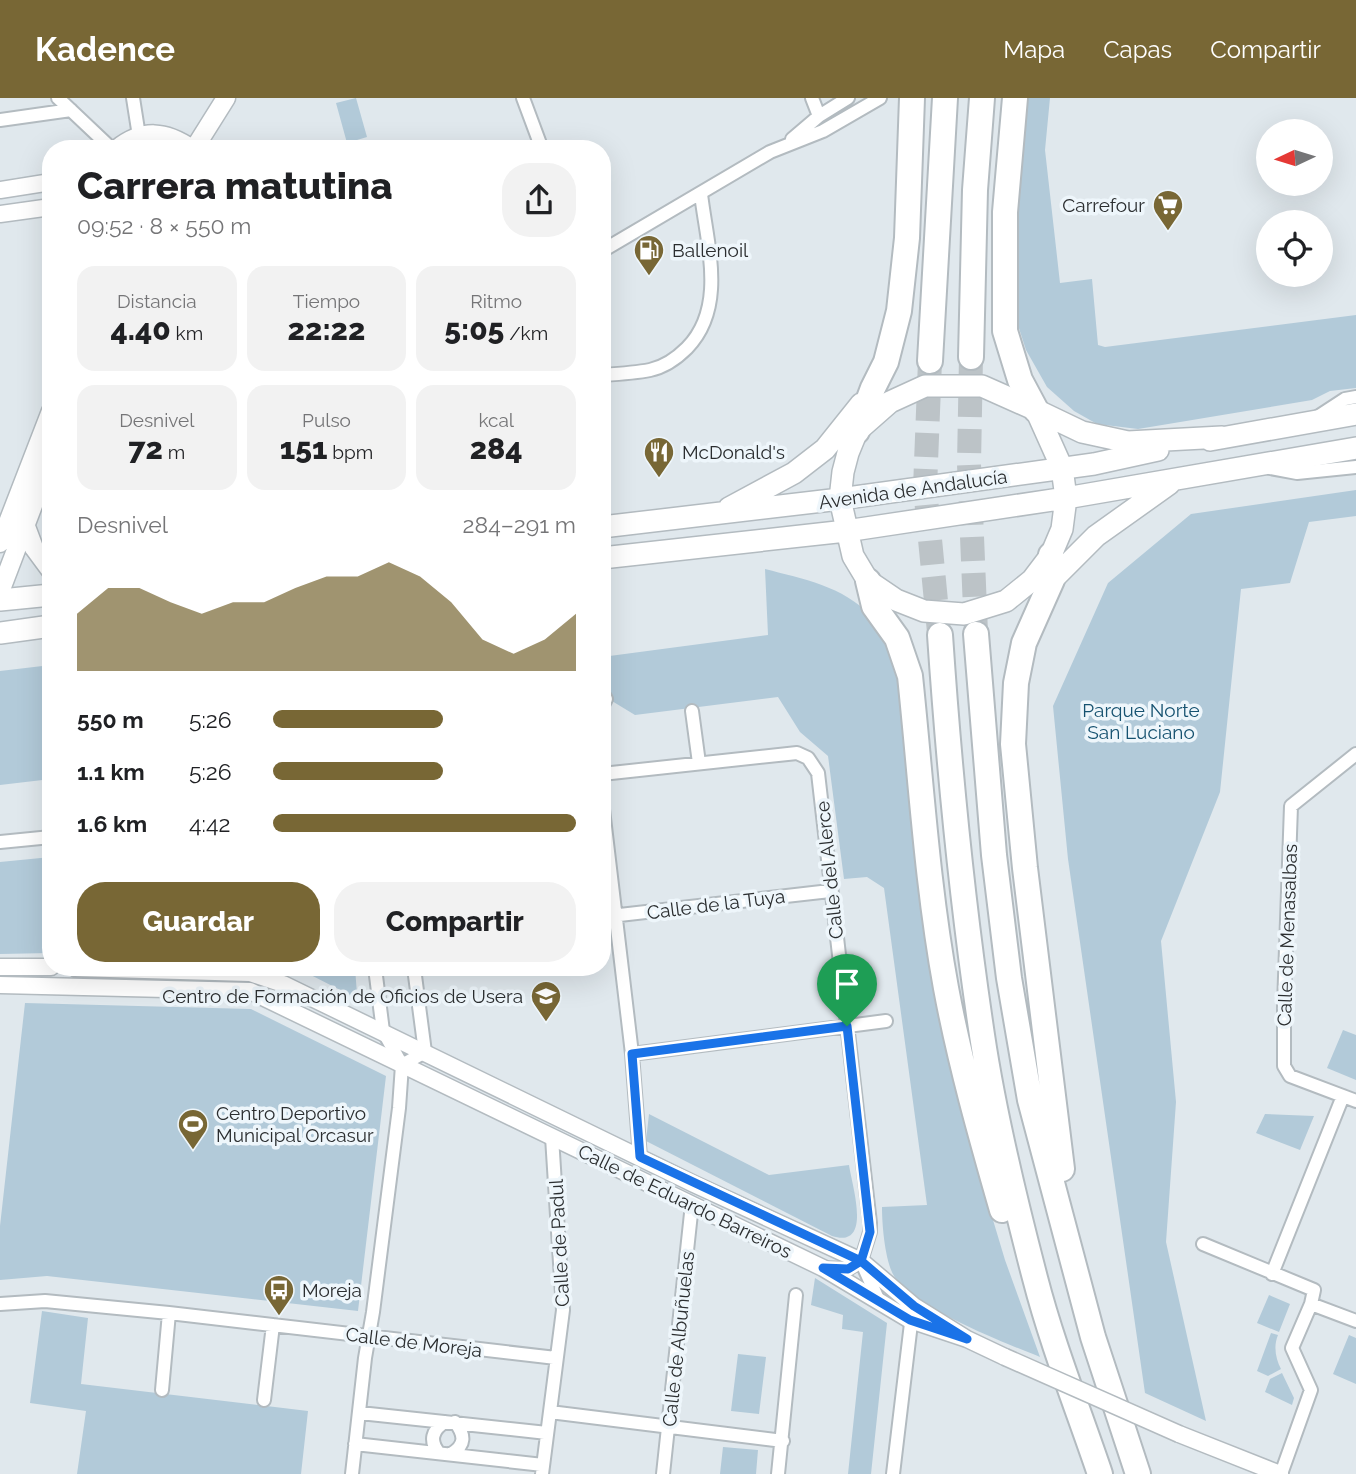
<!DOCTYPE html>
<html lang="es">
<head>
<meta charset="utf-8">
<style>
  :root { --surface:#fff; --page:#f2f2f2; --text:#202124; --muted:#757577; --accent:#786735 }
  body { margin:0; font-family:Raleway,sans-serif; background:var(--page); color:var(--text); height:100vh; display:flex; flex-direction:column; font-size:26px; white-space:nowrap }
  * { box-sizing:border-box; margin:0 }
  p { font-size:23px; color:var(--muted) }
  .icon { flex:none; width:38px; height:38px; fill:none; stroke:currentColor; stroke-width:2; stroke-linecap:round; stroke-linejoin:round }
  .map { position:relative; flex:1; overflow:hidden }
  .drawer { position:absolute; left:42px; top:42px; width:569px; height:836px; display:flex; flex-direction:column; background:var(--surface); border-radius:28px; box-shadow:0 7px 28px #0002 }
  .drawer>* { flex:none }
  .needle { width:46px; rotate:266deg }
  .tools { position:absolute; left:1256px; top:21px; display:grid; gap:14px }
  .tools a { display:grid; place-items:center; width:77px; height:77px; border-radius:50%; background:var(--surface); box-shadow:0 7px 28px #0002; font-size:35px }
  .pin { position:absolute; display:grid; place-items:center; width:60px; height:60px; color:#fff; margin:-72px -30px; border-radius:50% 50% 50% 0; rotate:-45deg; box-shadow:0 0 7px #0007 }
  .pin .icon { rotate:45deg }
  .round { display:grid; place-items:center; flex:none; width:74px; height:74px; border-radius:28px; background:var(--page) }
  .headline { display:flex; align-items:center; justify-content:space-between; height:119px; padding:0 35px }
  h1 { font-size:38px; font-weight:800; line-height:52px }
  .metrics { display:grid; grid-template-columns:repeat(3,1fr); gap:10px; height:119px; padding:7px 35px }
  .metrics div { display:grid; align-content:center; border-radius:18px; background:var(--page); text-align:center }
  .metrics b { font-size:30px; font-weight:800 }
  .metrics small { font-size:19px; font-weight:400 }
  .metrics p { font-size:19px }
  .chart { height:196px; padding:14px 35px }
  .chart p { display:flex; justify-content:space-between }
  .chart svg { width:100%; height:126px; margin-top:7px; fill:var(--accent); opacity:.7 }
  .cta { display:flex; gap:14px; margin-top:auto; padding:14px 35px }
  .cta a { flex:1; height:80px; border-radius:28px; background:var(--accent); color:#fff; font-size:28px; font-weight:800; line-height:80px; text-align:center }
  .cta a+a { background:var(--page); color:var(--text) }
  ul { padding:0 35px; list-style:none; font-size:23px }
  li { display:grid; grid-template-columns:112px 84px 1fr; align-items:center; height:52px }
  li i { height:18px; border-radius:9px; background:var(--accent) }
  header { display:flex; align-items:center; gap:42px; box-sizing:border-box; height:98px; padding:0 35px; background:var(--accent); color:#fff }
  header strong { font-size:33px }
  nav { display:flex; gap:38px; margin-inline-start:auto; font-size:24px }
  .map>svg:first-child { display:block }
  .green { fill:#b2cad9 }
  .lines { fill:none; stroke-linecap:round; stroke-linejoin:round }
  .motorway-tunnel { stroke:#bcc3c7; stroke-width:24; stroke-dasharray:24 12; stroke-linecap:butt }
  .minor-casing { stroke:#b3bbc0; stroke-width:16 }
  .tertiary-casing { stroke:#b3bbc0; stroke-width:19 }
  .secondary-casing { stroke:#b3bbc0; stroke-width:21 }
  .primary-casing { stroke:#b3bbc0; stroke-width:24 }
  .motorway-casing { stroke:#b3bbc0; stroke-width:28 }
  .minor { stroke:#fff; stroke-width:12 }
  .tertiary { stroke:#fff; stroke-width:16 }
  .secondary { stroke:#fff; stroke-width:18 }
  .primary { stroke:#fff; stroke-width:21 }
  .motorway { stroke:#fff; stroke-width:24 }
  .tertiary-bridge-casing { stroke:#b3bbc0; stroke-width:19; stroke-linecap:butt }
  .tertiary-bridge { stroke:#fff; stroke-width:16 }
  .route-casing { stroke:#fff; stroke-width:14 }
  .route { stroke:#1a73e8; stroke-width:9 }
  .labels { text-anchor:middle; stroke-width:7; stroke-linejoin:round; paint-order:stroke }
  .poi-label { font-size:19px; fill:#2b2e30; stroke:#eef6fb; text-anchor:start }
  .street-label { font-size:19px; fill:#2b2e30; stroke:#eef6fb }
  .park-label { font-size:19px; fill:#165270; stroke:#eef6fb }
</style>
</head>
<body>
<header>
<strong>Kadence</strong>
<nav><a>Mapa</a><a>Capas</a><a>Compartir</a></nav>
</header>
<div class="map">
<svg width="1356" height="1376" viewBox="0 0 1356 1376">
  <rect width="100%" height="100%" fill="#e0e8ed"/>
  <path class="green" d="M356 0 367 39 347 45 336 5Z
    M1022 0H1050L1045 52 1060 185 1092 181 1098 247 1105 249 1356 217V290L1330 293 1312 302 1138 331 1097 326 1074 313 1047 289 1026 252 1017 224 1018 85Z
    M1356 392V418L1309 424 1290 485 1241 491 1220 694 1161 843 1176 1004 1166 1144 1206 1323 1145 1295 1068 761 1053 608 1108 485 1191 416Z
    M765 471C803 481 843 488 871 518 880 527 886 541 893 551L984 1092 1005 1162 1040 1259C1005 1245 912 1209 894 1178 885 1163 882 1127 882 1109L927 1107 884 790 867 779 844 781 828 658 800 634 778 599 635 617 607 600 602 602V559L768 537Z
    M51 567V681L0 687V573Z
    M51 759V855L0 856V764Z
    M297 870H355L357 896 350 897Z
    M25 905 251 911 386 978 358 1213 47 1178 0 1182V1128Z
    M1343 932 1356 937V982L1327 970Z
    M649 1016 769 1077 849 1067C852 1088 873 1151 832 1138L646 1043Z
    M1265 1016 1314 1018 1300 1052 1256 1035Z
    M815 1180 887 1225 871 1376H848L863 1234 842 1231 843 1217 811 1207Z
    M1269 1197 1290 1206 1279 1234 1257 1225Z
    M42 1213 88 1220 81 1286 308 1313 301 1376H77L86 1313 30 1305Z
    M1271 1235 1278 1237C1273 1249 1276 1261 1281 1271L1268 1278 1257 1273Z
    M1349 1237 1356 1240V1286L1333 1276Z
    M738 1256 766 1259 759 1316 731 1313Z
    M1282 1275 1294 1300 1292 1307 1265 1294 1270 1281Z
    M723 1349 758 1352 756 1376H720Z"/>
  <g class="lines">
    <path class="motorway-tunnel" d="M971 259 969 366 976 535
      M930 263 925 390 939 534"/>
    <g class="minor-casing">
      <path id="minor" d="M58 0 112 51
        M133 0 139 38
        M523 0 542 51
        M812 0 819 18
        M0 22 71 12
        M792 41 819 18 848 0
        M602 153 770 54 823 33 880 0
        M602 277C618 276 635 275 650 272 664 269 677 260 687 250 727 209 707 147 701 96
        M1319 318 1345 301 1356 299
        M1270 370 1297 375 1356 369
        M602 594 606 601 602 609
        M692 613 699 665
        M1356 656 1291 708 1284 907V968L1290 978 1356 1003
        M602 676 797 655 808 660 818 675 870 1125V1134L861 1163 878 1201
        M602 703 632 956 640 1059
        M0 744 51 739
        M602 819 830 793
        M375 870 383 933 402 967
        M632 956 886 923
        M402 967 425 954 414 870
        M1203 1146 1314 1192 1311 1206 1356 1223
        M823 1170 848 1171 861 1163
        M1272 1176 1343 998
        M0 1206 45 1203 169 1215 556 1260
        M162 1292 169 1215
        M264 1302 273 1227
        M550 1314 783 1343
        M360 1315 547 1335
        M355 1346 543 1367
        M439 1355C429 1343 432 1332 445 1324
        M451 1356C466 1347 465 1337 455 1324
        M352 1376 365 1260 373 1214 399 1010 402 967
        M542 1376 563 1212 552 1039
        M663 1376 692 1106
        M778 1376 796 1197
        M893 1376 912 1217
        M1281 1376 1311 1292 1292 1250 1311 1206"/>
    </g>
    <g class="tertiary-casing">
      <path id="tertiary" d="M0 92 51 84
        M0 116 51 109
        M0 869H51
        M75 870 250 875 283 886 694 1086 861 1163 914 1208 967 1241 1005 1259
        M0 887 250 893 823 1170 910 1222 967 1241
        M1179 1336 1280 1376"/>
    </g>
    <g class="secondary-casing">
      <path id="secondary" d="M117 51C143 30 166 33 192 51
        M194 51 226 0
        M25 426 34 450 51 473
        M0 445 51 313
        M0 494 51 360"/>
    </g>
    <g class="primary-casing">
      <path id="primary" d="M1036 312 1062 370 1066 400 1062 431 1051 457 1032 482 1006 503 964 516 924 513 896 502 868 483 853 458 840 401 843 374 848 355 857 333 890 304 925 288H982L1036 312 1082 334 1128 344 1222 339
        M1210 342 1356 316
        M729 410 794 375 825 351 861 306
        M602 429 840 401 1094 366 1158 352
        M602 460 846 433 1066 400 1356 350
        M1052 482 1096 438 1169 386
        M0 502 51 497
        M0 535 51 528"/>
    </g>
    <g class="motorway-casing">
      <path id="motorway" d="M1015 0 1005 114V233L1020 282 1036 312
        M971 259 975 92 982 0
        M930 263 945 0
        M857 333 873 290 886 264 899 213 907 140 912 0
        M1051 457 1052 482 1024 545 1016 585 1013 646 1025 770 1062 1071
        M868 483 874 508 897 540 910 578C921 682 927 787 946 890 960 965 981 1039 1002 1112
        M976 536 994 757 1009 880 1030 1002 1093 1239 1138 1376
        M940 537C949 670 962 804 982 937 994 1018 1014 1100 1035 1180 1052 1246 1078 1311 1100 1376"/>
    </g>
    <use href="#minor" class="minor"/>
    <use href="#tertiary" class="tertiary"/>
    <use href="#secondary" class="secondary"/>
    <use href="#primary" class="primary"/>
    <use href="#motorway" class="motorway"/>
    <g class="tertiary-bridge-casing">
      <path id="tertiary-bridge" d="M1005 1259 1179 1336"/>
    </g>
    <use href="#tertiary-bridge" class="tertiary-bridge"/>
  </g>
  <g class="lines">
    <g class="route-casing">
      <path id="route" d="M847 928 870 1134 861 1163 848 1171 823 1170 910 1222 967 1241 914 1208 861 1163 640 1059 632 956 847 928"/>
    </g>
    <use href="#route" class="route"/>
  </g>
  <defs>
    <g id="supermarket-pin" transform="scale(1.575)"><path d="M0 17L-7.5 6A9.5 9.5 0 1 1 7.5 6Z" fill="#786735" stroke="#eef6fb"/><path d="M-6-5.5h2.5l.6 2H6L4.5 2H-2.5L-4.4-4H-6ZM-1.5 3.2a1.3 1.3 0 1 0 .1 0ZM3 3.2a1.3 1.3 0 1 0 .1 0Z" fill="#fff"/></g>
    <g id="fuel-pin" transform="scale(1.575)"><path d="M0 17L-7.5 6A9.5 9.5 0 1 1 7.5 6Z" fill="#786735" stroke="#eef6fb"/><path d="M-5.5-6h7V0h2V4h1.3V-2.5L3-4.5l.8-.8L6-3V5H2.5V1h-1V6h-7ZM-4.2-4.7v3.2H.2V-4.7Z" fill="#fff"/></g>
    <g id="restaurant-pin" transform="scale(1.575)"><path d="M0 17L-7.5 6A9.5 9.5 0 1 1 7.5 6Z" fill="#786735" stroke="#eef6fb"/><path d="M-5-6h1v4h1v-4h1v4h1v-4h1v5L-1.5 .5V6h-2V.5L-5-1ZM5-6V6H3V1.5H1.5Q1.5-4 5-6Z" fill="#fff"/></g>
    <g id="school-pin" transform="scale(1.575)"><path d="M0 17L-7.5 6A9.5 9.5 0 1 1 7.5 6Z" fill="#786735" stroke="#eef6fb"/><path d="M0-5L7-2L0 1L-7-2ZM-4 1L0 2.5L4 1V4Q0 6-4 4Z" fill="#fff"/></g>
    <g id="stadium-pin" transform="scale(1.575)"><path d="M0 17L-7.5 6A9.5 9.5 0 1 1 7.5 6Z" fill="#786735" stroke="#eef6fb"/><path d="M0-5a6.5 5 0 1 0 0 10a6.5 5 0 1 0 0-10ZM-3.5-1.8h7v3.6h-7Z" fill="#fff"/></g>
    <g id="bus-pin" transform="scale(1.575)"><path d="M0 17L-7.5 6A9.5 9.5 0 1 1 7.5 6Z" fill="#786735" stroke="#eef6fb"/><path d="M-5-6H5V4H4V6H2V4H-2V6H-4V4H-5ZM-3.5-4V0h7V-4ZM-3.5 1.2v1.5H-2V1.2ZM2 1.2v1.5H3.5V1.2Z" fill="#fff"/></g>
  </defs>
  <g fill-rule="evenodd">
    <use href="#supermarket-pin" x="1168" y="107"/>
    <use href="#fuel-pin" x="649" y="152"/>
    <use href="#restaurant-pin" x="659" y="354"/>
    <use href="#school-pin" x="546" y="898"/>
    <use href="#stadium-pin" x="193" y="1026"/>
    <use href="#bus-pin" x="279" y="1192"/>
  </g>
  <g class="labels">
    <g class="poi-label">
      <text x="1145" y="114" text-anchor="end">Carrefour</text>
      <text x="672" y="159">Ballenoil</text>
      <text x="682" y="361">McDonald's</text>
      <text x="523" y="905" text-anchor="end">Centro de Formación de Oficios de Usera</text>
      <text x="216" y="1022">Centro Deportivo<tspan x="216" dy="22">Municipal Orcasur</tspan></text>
      <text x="302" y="1199">Moreja</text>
    </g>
    <g class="street-label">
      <text transform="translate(913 391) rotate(-8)" y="7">Avenida de Andalucía</text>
      <text transform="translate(829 772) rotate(-96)" y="7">Calle del Alerce</text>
      <text transform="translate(716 806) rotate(-7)" y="7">Calle de la Tuya</text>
      <text transform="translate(1287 837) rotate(-88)" y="7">Calle de Menasalbas</text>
      <text transform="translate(685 1103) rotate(26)" y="7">Calle de Eduardo Barreiros</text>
      <text transform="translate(559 1145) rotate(-93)" y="7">Calle de Padul</text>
      <text transform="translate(678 1241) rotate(-84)" y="7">Calle de Albuñuelas</text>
      <text transform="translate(414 1244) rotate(7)" y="7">Calle de Moreja</text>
    </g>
    <g class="park-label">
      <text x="1141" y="619">Parque Norte<tspan x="1141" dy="22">San Luciano</tspan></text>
    </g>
  </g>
</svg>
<div class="tools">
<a><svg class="needle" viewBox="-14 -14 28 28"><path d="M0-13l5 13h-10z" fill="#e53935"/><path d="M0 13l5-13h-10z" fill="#757577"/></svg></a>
<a><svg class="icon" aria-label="locate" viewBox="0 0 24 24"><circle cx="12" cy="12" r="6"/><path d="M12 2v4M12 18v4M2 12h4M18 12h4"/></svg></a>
</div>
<div class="pin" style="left:847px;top:928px;background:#1e9e55"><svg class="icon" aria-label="arrive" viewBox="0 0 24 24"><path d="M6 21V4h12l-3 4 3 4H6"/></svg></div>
<section class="drawer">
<div class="headline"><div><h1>Carrera matutina</h1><p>09:52 · 8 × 550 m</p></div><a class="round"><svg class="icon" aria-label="share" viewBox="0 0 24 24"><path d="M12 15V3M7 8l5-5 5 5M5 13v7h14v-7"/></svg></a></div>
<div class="metrics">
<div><p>Distancia</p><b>4.40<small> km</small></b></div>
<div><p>Tiempo</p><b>22:22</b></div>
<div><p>Ritmo</p><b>5:05<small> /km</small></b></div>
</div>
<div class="metrics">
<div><p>Desnivel</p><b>72<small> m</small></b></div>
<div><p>Pulso</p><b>151<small> bpm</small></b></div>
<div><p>kcal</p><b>284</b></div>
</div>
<div class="chart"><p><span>Desnivel</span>284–291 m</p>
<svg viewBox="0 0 160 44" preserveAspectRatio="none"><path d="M0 44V24L10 15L20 15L30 20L40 24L50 20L60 20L70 15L80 11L90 11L100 6L110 11L120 20L130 33L140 38L150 33L160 24V44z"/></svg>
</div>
<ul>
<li><b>550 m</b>5:26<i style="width:56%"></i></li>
<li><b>1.1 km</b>5:26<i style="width:56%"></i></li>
<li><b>1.6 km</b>4:42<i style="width:100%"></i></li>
</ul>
<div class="cta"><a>Guardar</a><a>Compartir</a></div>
</section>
</div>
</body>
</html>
